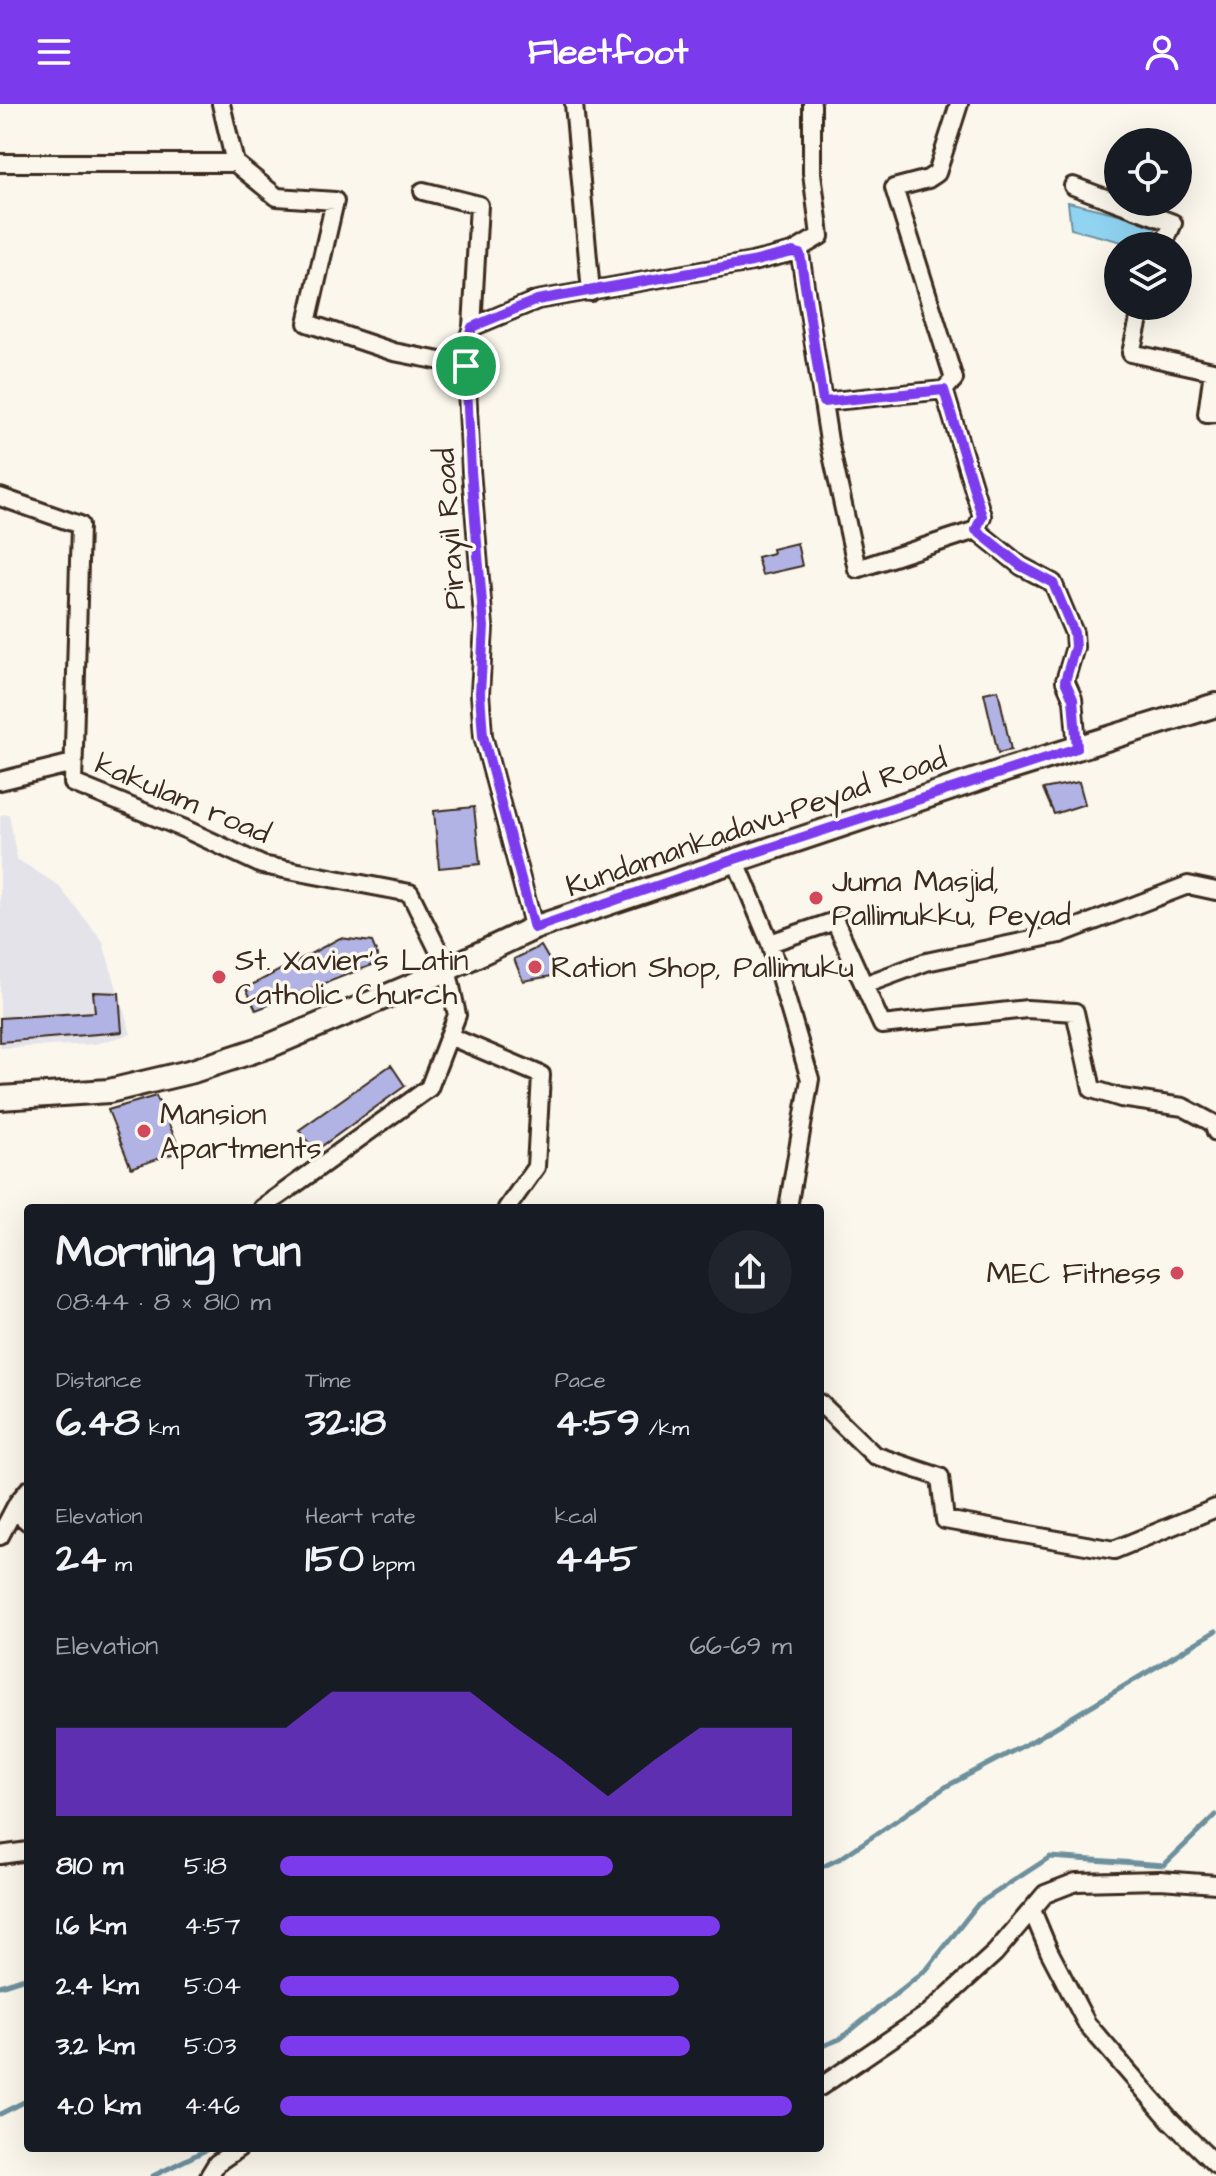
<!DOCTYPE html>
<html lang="en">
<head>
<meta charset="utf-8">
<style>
  :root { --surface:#171b24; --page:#20242c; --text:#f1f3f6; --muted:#9ea1a6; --accent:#7c3aed }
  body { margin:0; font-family:"Architects Daughter",sans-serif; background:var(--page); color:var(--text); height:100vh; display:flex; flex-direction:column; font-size:30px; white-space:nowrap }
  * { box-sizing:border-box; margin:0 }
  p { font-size:26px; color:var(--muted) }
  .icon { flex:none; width:44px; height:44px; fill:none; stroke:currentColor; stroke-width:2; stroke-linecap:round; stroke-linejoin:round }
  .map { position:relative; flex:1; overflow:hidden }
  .sheet { position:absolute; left:24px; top:1100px; width:800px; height:948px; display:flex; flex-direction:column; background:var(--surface); border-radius:8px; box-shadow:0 8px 32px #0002 }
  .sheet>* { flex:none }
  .buttons { position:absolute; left:1104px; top:24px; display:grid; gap:16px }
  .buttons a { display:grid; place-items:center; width:88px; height:88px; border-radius:50%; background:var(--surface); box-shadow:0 8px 32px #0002; font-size:40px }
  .pin { position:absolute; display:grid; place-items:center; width:68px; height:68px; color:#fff; margin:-34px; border:4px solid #fff; border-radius:50%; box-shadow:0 2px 8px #0007 }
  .round { display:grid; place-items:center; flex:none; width:84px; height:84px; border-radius:42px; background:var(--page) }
  .summary { display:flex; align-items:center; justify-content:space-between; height:136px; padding:0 32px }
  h1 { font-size:44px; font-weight:700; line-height:60px }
  .metrics { display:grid; grid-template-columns:repeat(3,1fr); gap:12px; height:136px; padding:8px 32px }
  .metrics div { display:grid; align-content:center }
  .metrics b { font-size:40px; font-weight:700 }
  .metrics small { font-size:22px; font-weight:400 }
  .metrics p { font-size:22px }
  .chart { height:224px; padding:16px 32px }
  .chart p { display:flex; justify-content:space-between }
  .chart svg { width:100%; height:144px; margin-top:8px; fill:var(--accent); opacity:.7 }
  ul { padding:0 32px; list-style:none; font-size:26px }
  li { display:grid; grid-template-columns:128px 96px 1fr; align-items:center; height:60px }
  li i { height:20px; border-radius:10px; background:var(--accent) }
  header { display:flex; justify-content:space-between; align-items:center; height:104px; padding:0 32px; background:var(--accent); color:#fff; font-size:36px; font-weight:700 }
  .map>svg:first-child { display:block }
  .built { fill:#e5e3ea }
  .water { fill:#90d4f2; stroke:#6e909d; stroke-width:2 }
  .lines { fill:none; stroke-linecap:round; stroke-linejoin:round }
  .stream { stroke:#6e909d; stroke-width:5 }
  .building { fill:#b1b3e4; stroke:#3b2a1e; stroke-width:2 }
  .street-casing { stroke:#3b2a1e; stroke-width:22 }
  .secondary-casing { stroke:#3b2a1e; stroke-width:28 }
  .street { stroke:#fbf7ec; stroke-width:16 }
  .secondary { stroke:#fbf7ec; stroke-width:22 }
  .route-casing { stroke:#fff; stroke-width:16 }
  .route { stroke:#7c3aed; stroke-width:10 }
  .poi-dot { fill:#d1495b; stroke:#fbf7ec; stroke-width:3 }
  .labels { text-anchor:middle; stroke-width:7; stroke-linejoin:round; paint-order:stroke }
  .street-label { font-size:30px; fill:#3b2a1e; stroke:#fbf7ec }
  .poi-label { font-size:30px; fill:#3b2a1e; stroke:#fbf7ec; text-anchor:start }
</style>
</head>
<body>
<header><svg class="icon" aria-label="menu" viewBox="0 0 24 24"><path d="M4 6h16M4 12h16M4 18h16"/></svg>Fleetfoot<svg class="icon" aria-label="person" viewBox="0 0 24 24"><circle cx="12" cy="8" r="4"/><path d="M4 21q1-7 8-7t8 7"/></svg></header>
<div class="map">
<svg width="1216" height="2072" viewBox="0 0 1216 2072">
  <rect width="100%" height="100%" fill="#fbf7ec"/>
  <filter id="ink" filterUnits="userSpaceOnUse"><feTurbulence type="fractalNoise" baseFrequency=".0125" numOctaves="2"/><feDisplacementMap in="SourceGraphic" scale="16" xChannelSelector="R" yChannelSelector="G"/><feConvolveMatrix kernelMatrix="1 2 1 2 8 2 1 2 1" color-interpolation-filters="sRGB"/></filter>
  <g filter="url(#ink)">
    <path class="built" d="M9 710 17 755 58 781 102 836 131 930 95 940 0 944V711Z"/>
    <path class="water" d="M1068 98 1160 120 1141 142H1138L1071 125Z"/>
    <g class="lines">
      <path class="stream" d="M820 1764 841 1754 947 1682 1034 1636 1216 1527
        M0 1882 28 1873
        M820 1943 840 1935 927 1865 978 1800 1050 1753 1164 1761 1216 1711
        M0 2010 28 1996
        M153 2072 210 2044"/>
    </g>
    <path class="building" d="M797 439 802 462 762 471 757 453 773 449 772 445Z
      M998 586 1011 646 998 649 984 589Z
      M1079 678 1085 700 1054 710 1043 685Z
      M474 703 480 760 439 764 434 707Z
      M340 834 372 838 380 858 256 906 246 884Z
      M541 842 558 871 523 877 514 855Z
      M93 888 119 889 122 928 0 938V914L95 908Z
      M391 961 405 982 315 1047 299 1026Z
      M156 992 181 1047 131 1064 108 1006Z"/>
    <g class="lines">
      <g class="street-casing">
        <path id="street" d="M221 0 235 59
          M574 0 591 188
          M959 0 937 69 928 75 894 84 954 275 944 286 982 412 976 426
          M0 59H235L277 93 335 97 307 219 394 248 466 262
          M1073 82 1173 119 1163 142
          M423 87 479 101 472 223
          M793 148 800 150 829 337 857 465 976 426 1021 462 1053 479 1074 529 1075 543 1065 577 1073 595 1077 644
          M1142 202 1131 249 1213 267 1207 310 1216 309
          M823 298 944 286
          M0 393 80 421 73 679 185 725 262 761 410 789 447 864 457 911 429 984 262 1104
          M0 677 73 659
          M735 755 770 839 810 975 788 1104
          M534 824 483 632 480 589 484 523 471 367 466 262V243L472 223 537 196 752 158 793 148 820 132 812 69V0
          M770 839 835 817 882 921 1027 905 1075 908 1092 985 1121 994 1183 1003 1213 1019 1216 1028
          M864 881 926 858 1060 830 1188 781 1216 787
          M449 932 541 971 536 1063 507 1104
          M820 1299 874 1351 940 1373 945 1416 1114 1446 1216 1404
          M14 1406 28 1418
          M0 1432 18 1398 28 1386
          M0 1751 28 1747
          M1032 1806 1049 1847 1087 1920 1171 2017 1216 2061
          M820 1983 929 1909 995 1849 1045 1790 1076 1778 1160 1776 1216 1780
          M209 2072 217 2059 239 2044"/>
      </g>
      <g class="secondary-casing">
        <path id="secondary" d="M0 994 109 987 193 967 269 942 418 879 534 824 1009 665 1216 601"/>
      </g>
      <use href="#street" class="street"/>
      <use href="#secondary" class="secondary"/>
    </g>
  </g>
  <g class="lines" filter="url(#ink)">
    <g class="route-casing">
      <path id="route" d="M793 148 800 150 823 298 944 286 982 412 976 426 1021 462 1053 479 1074 529 1075 543 1065 577 1073 595 1077 644 735 755 534 824 483 632 480 589 484 523 471 367 466 262V243L472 223 537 196 752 158Z"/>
    </g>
    <use href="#route" class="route"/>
  </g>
  <g class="poi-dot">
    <circle cx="816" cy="794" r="8"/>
    <circle cx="535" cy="863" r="8"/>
    <circle cx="219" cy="873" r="8"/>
    <circle cx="144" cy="1027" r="8"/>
    <circle cx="1177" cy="1169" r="8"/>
  </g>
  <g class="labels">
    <g class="street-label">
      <text transform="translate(449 425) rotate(-94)" y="10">Pirayil Road</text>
      <text transform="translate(183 694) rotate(23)" y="10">kakulam road</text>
      <text transform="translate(756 718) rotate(-19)" y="10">Kundamankadavu-Peyad Road</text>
    </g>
    <g class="poi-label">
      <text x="832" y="787">Juma Masjid,<tspan x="832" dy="34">Pallimukku, Peyad</tspan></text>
      <text x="235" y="866">St. Xavier's Latin<tspan x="235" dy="34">Catholic Church</tspan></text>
      <text x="551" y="873">Ration Shop, Pallimuku</text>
      <text x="160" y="1020">Mansion<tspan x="160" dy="34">Apartments</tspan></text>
      <text x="1161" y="1179" text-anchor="end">MEC Fitness</text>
    </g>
  </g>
</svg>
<div class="buttons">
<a><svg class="icon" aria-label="locate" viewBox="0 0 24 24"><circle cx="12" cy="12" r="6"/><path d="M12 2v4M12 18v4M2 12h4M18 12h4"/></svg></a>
<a><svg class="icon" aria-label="layers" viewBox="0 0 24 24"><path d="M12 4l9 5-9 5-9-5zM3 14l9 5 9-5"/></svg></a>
</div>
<div class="pin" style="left:466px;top:262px;background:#1e9e55"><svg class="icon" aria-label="arrive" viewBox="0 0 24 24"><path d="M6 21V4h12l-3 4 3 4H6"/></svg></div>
<section class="sheet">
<div class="summary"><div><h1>Morning run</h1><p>08:44 · 8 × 810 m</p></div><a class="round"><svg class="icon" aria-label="share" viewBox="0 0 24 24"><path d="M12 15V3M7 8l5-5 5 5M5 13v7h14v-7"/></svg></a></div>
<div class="metrics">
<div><p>Distance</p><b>6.48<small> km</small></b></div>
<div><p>Time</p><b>32:18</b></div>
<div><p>Pace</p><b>4:59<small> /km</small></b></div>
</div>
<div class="metrics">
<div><p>Elevation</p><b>24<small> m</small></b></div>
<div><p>Heart rate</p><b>150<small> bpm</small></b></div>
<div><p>kcal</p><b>445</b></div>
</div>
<div class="chart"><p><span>Elevation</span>66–69 m</p>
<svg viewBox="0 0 160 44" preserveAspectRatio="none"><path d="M0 44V17L10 17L20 17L30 17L40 17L50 17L60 6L70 6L80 6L90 6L100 17L110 27L120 38L130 27L140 17L150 17L160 17V44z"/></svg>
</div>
<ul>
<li><b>810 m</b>5:18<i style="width:65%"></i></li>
<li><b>1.6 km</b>4:57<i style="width:86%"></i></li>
<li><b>2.4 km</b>5:04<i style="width:78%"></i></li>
<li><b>3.2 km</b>5:03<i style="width:80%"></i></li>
<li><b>4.0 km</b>4:46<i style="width:100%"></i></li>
</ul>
</section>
</div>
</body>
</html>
